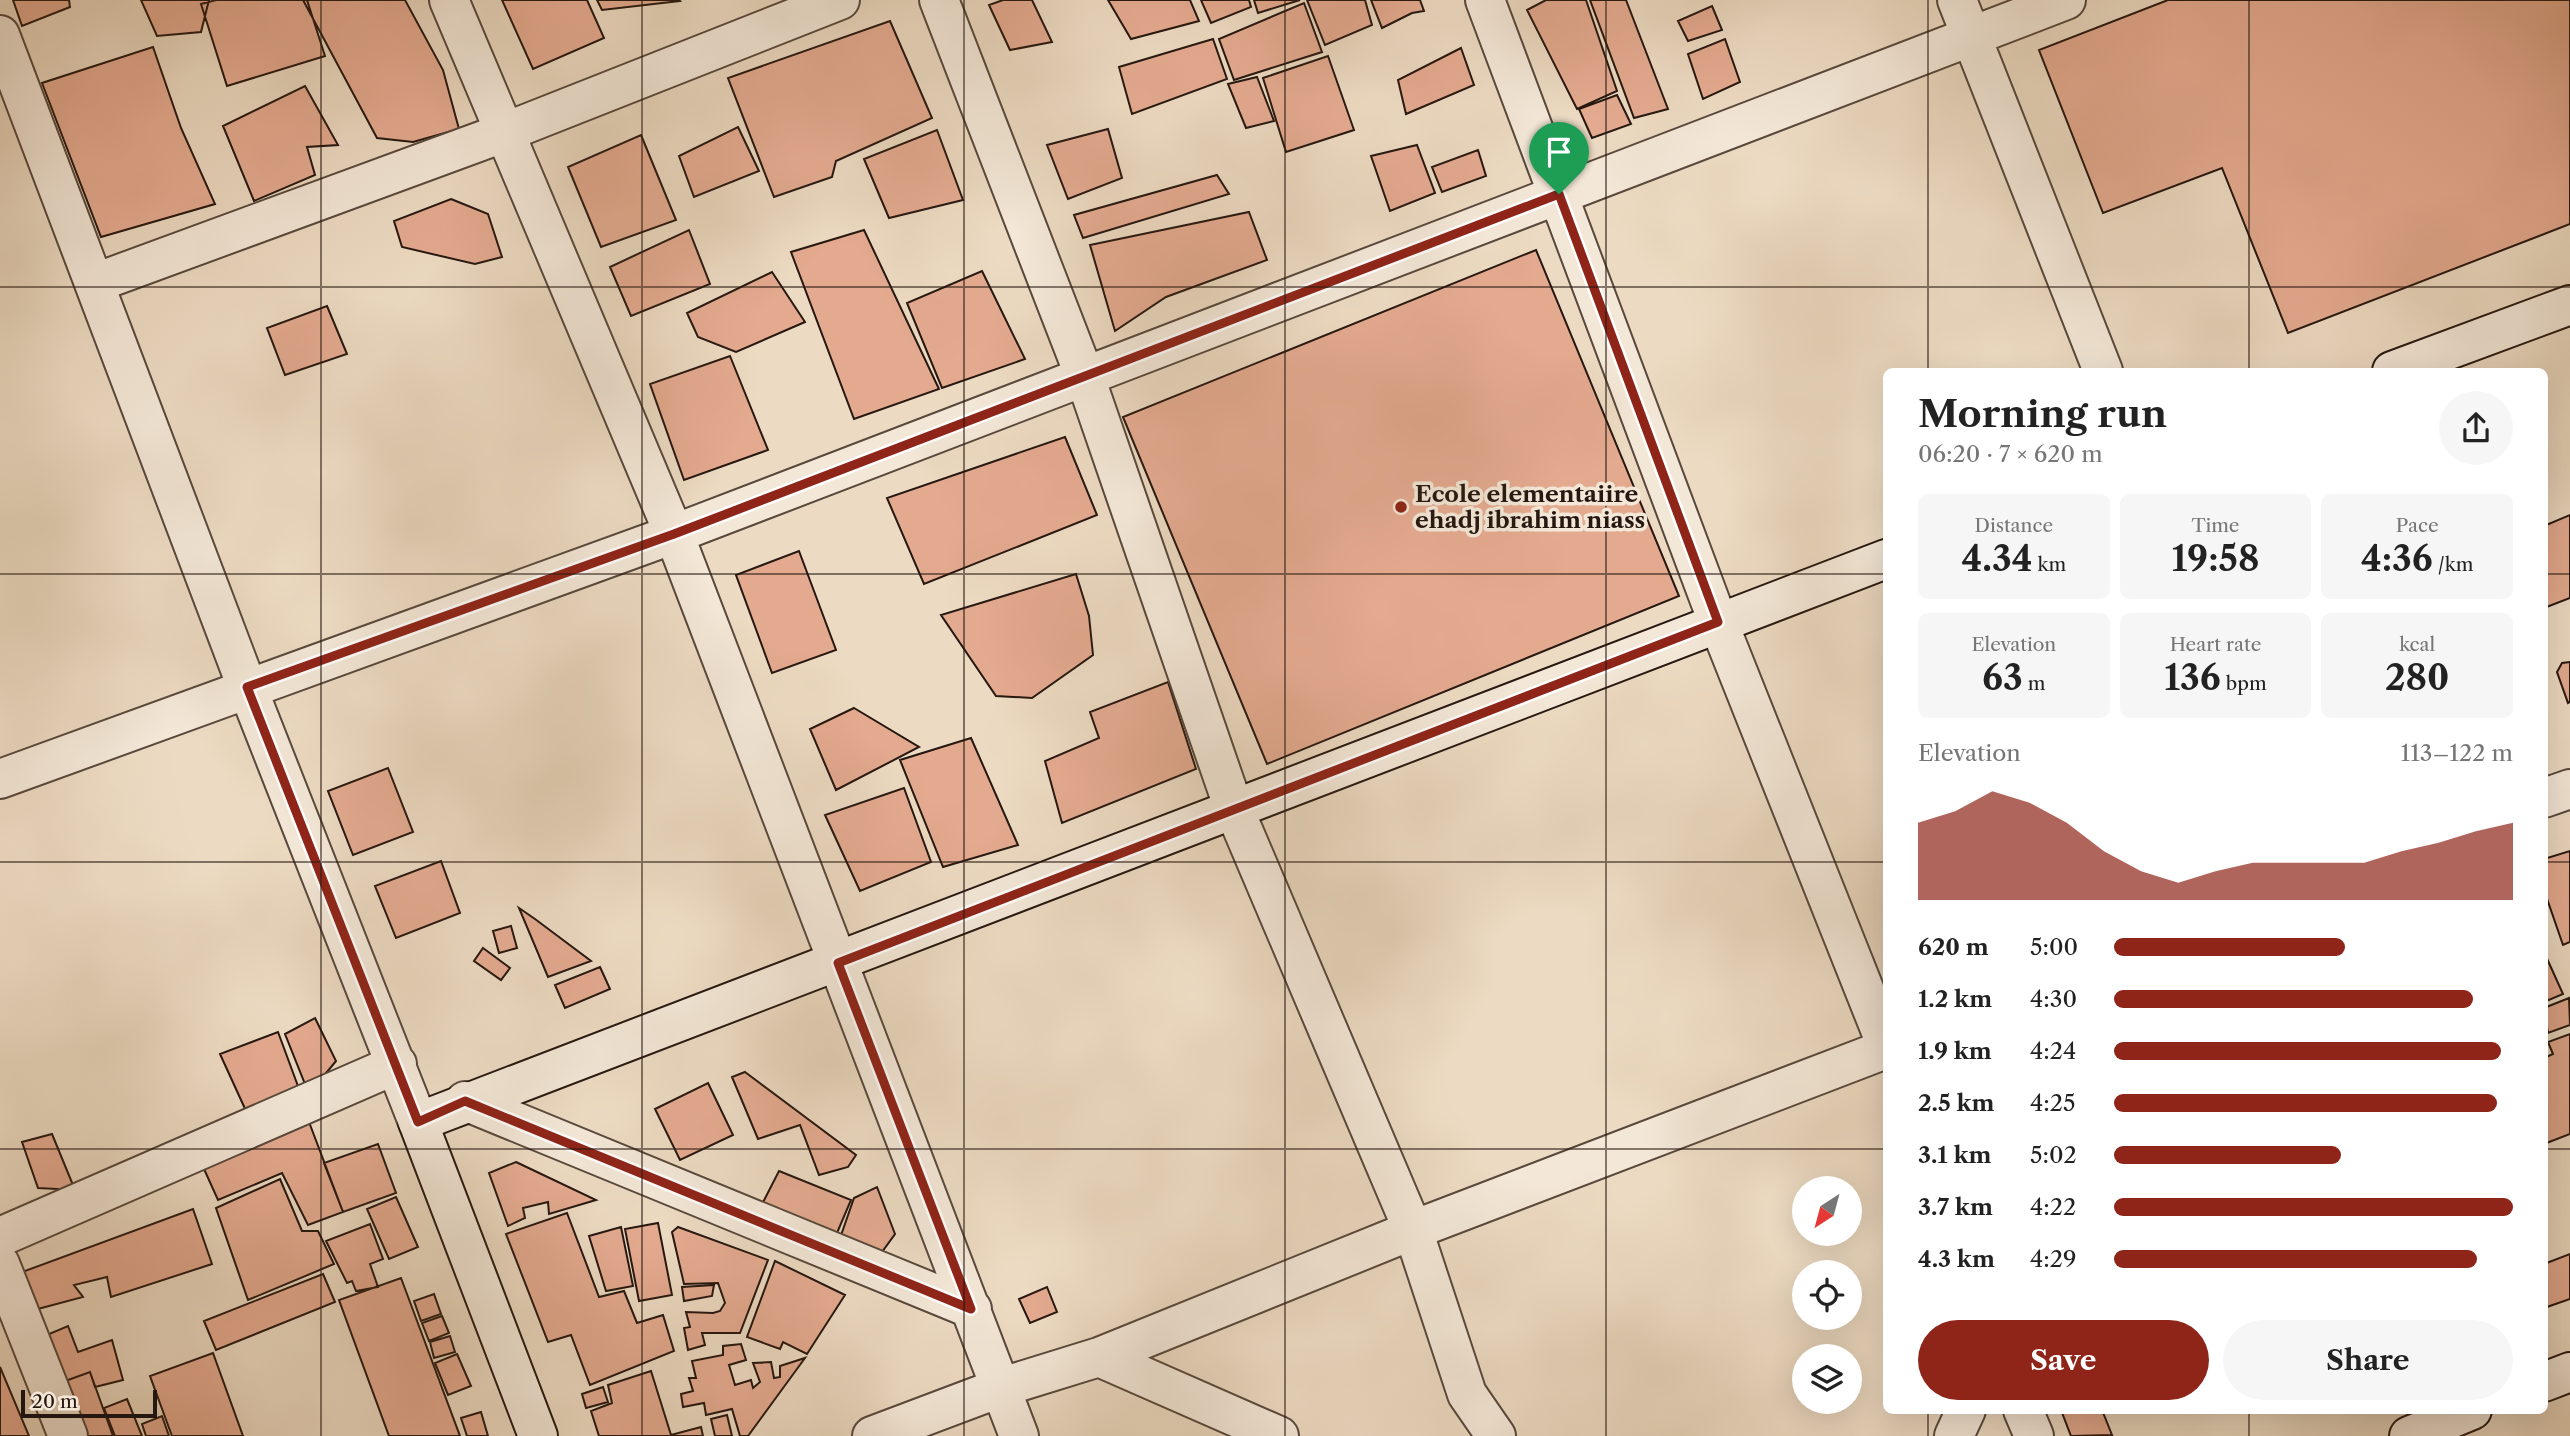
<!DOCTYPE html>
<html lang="en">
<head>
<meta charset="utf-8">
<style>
  :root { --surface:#fff; --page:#f6f6f6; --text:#222; --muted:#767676; --accent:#8f2418 }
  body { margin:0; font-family:"Libre Caslon Text",serif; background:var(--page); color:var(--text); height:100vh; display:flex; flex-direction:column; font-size:26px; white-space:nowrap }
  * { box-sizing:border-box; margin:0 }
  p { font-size:23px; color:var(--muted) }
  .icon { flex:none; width:38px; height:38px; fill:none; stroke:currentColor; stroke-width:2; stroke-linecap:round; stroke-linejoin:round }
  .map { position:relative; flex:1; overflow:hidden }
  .sheet { position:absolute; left:1883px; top:368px; width:665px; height:1046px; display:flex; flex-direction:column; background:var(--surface); border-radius:10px; box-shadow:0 7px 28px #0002 }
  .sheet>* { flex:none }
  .needle { width:46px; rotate:216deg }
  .tools { position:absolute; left:1792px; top:1176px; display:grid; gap:14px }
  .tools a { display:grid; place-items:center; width:70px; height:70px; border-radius:50%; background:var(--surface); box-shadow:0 7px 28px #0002; font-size:35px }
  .scale { position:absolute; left:21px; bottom:18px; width:136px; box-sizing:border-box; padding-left:7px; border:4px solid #261710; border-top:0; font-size:19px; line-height:24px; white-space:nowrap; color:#261710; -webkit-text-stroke:5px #f3e7d7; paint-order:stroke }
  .pin { position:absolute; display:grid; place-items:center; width:60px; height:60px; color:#fff; margin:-72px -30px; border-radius:50% 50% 50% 0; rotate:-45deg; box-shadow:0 0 7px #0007 }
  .pin .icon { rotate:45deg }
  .round { display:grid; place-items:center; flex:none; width:74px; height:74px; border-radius:37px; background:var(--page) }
  .summary { display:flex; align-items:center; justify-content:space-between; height:119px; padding:0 35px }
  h1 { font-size:38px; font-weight:700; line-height:52px }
  .stats { display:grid; grid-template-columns:repeat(3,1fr); gap:10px; height:119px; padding:7px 35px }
  .stats div { display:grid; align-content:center; border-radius:10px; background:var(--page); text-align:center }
  .stats b { font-size:35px; font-weight:700 }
  .stats small { font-size:19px; font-weight:400 }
  .stats p { font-size:19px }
  .chart { height:196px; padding:14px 35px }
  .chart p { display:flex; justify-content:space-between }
  .chart svg { width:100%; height:126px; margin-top:7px; fill:var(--accent); opacity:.7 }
  .cta { display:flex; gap:14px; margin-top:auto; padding:14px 35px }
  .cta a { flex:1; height:80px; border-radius:42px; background:var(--accent); color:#fff; font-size:28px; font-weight:700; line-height:80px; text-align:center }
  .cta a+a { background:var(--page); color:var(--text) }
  ul { padding:0 35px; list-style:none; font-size:23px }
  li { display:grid; grid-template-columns:112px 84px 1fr; align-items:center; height:52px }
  li i { height:18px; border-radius:9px; background:var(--accent) }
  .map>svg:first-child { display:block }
  .building { fill:#e4aa90; stroke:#261710; stroke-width:2 }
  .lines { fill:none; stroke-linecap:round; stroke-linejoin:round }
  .street-casing { stroke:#58483c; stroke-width:42 }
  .secondary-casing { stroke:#261710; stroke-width:42 }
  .street { stroke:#f3e7d7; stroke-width:38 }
  .secondary { stroke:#f3e7d7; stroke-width:38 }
  .route-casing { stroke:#fff; stroke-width:14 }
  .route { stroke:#8f2418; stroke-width:9 }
  .grid { fill:none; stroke:#261710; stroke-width:2; stroke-opacity:0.55 }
  .poi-dot { fill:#8f2418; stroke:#f3e7d7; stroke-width:2.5 }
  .labels { text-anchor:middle; stroke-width:7; stroke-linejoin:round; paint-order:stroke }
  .poi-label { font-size:23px; font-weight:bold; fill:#261710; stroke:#f3e7d7; text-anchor:start }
</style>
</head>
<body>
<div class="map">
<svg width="2570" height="1436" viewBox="0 0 2570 1436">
  <rect width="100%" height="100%" fill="#ecdac2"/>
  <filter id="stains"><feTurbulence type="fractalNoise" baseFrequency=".00286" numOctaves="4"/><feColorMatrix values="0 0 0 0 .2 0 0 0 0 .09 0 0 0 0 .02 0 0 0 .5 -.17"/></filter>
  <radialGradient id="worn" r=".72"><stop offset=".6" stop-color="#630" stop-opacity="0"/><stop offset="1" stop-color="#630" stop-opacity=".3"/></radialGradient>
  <path class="building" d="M13 0H69L70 7 22 26Z
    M141 0H209L201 32 157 36Z
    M216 0H307L325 56 227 86 201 4Z
    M303 0H405L443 70 459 129 413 142 377 138Z
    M502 0H587L604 38 533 69Z
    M597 0H679L680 1 602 10Z
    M1003 0H1032L1052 42 1010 50 989 5Z
    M1108 0H1190L1199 21 1131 39Z
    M1201 0H1249L1251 7 1211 23Z
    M1254 0H1300L1258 13Z
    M1307 0H1365L1372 25 1325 45Z
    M1371 0H1420L1424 11 1412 13 1382 28Z
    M1546 0H1586L1617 91 1577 109 1527 10Z
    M1590 0H1626L1668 109 1634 118Z
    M2168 0H2570V224L2288 333 2222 168 2103 213 2039 50Z
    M1304 3 1322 52 1234 80 1219 39Z
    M1712 6 1722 30 1688 41 1678 21Z
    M890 21 932 118 836 161 832 177 774 197 728 78Z
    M1213 39 1227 79 1132 114 1119 67Z
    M1725 39 1740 82 1703 99 1688 54Z
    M153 47 181 128 215 204 101 237 42 83Z
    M1461 48 1474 85 1406 114 1398 80Z
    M1328 56 1354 130 1286 152 1263 78Z
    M1257 77 1274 121 1246 128 1228 84Z
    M305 86 338 145 307 147 315 175 254 201 223 126Z
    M1617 95 1631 124 1592 138 1579 109Z
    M738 127 759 171 694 197 679 156Z
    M1108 129 1122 178 1068 199 1047 145Z
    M937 130 963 200 889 218 864 159Z
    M641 135 676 220 601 247 568 167Z
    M1417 145 1435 193 1390 211 1371 156Z
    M1478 150 1486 176 1442 192 1432 167Z
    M1217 175 1229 194 1083 238 1074 215Z
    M451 199 488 214 502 257 475 264 402 247 394 221Z
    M1249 212 1267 260 1166 297 1115 331 1090 245Z
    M689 230 710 284 631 316 610 267Z
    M864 230 939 389 854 419 791 252Z
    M1536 250 1679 596 1267 764 1123 417Z
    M982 271 1025 359 942 388 907 303Z
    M772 272 805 322 736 352 698 337 687 313Z
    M327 306 347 354 285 375 267 328Z
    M730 356 768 450 684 480 650 384Z
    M1065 437 1097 515 924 584 887 498Z
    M2570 515V598L2544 608V526Z
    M799 551 836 650 772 673 736 575Z
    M1076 574 1089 616 1093 655 1032 698 996 696 941 615Z
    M2570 662V702L2568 703 2557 672 2562 663Z
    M1168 682 1196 769 1062 823 1045 761 1099 738 1090 712Z
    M854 708 919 747 836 790 810 729Z
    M971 738 1018 845 943 867 900 760Z
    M388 768 413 832 353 855 328 791Z
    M904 788 931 862 860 891 825 815Z
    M2570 851V942L2563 945 2544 890V859Z
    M441 861 460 913 396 938 375 886Z
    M519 908 535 919 591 961 548 977Z
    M511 926 517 948 499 953 493 931Z
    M483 948 510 968 501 980 474 961Z
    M2544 952 2563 994 2544 1002Z
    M600 967 610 989 565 1008 555 985Z
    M2569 998 2570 1025 2548 1033 2544 1008Z
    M315 1018 336 1061 309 1094 285 1034Z
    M278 1032 302 1097 252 1124 220 1054Z
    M2570 1034V1134L2544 1144V1058L2553 1054 2548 1042Z
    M745 1072 856 1155 848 1167 819 1175 800 1125 758 1139 732 1077Z
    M708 1083 733 1135 680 1160 655 1109Z
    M306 1114 343 1212 308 1225 282 1173 218 1200 199 1158Z
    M52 1134 75 1190 38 1188 22 1142Z
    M378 1144 396 1193 343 1212 324 1163Z
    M516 1162 596 1200 549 1214 548 1202 523 1208 525 1218 508 1226 489 1173Z
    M779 1171 851 1200 834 1240 757 1214Z
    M280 1179 302 1231H318L334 1264 248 1300 216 1208Z
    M877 1187 895 1234 874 1263 838 1244 854 1198Z
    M396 1197 418 1247 389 1259 367 1209Z
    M193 1209 212 1264 111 1297 107 1277 74 1285 83 1297 19 1314 6 1278Z
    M567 1213 599 1297 624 1291 637 1323 663 1315 674 1351 590 1385 571 1335 548 1342 506 1234Z
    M658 1223 672 1295 639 1301 625 1229Z
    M370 1224 383 1259 370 1264 378 1287 356 1291 352 1281 347 1283 326 1241Z
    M621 1227 633 1286 606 1291 589 1236Z
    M678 1227 768 1260 740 1333H702L705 1345 688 1350 684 1328 690 1327 686 1312 713 1313 720 1311 725 1303 718 1283 684 1284 672 1232Z
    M2570 1254V1299L2544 1308V1264Z
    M775 1261 845 1295 807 1354 783 1342 780 1349 747 1337Z
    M323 1274 335 1302 216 1350 204 1321Z
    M401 1278 460 1436H389L339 1300Z
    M714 1285 712 1296 684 1301 682 1287Z
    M1047 1287 1057 1312 1030 1323 1019 1299Z
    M434 1294 441 1314 421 1321 414 1301Z
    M442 1316 449 1333 429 1341 422 1323Z
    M68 1326 78 1352 112 1340 123 1380 95 1387 90 1372 57 1384 35 1340Z
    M450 1336 455 1352 434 1358 430 1342Z
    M741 1344 746 1360 729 1365 735 1385 751 1380 753 1388 760 1382 753 1363 771 1362 774 1378 780 1377V1366L805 1358 748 1436H740L732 1409 706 1415 704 1403 683 1407 681 1394 693 1391 689 1378H696L692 1361 723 1355V1346Z
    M213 1353 243 1436H172L150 1376Z
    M457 1354 471 1386 448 1395 435 1363Z
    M0 1367 29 1436H0Z
    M651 1371 671 1435 701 1427 703 1436H599L591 1411 612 1403 608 1385Z
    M90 1372 113 1436H75L57 1384Z
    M603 1387 608 1402 586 1408 582 1394Z
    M127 1399 142 1436H115L104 1408Z
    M2061 1410H2102L2112 1435 2071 1436Z
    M481 1412 488 1436H467L461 1418Z
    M727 1415 732 1436H715L711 1419Z
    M162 1416 169 1436H146L142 1424Z"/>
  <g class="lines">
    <g class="street-casing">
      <path id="street" d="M449 0 674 534 1019 1436
        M939 0 1085 377 1234 809 1413 1230 1467 1394 1496 1436
        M1485 0 1718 622 1886 1044
        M1957 0 2103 371
        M0 35 247 687 418 1122
        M95 283 503 133 840 0
        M0 779 674 534 2066 0
        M2544 798 2570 789
        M465 1101 972 1309
        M0 1237 397 1064
        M0 1264 68 1436
        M1099 1357 1279 1436
        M2023 1410 2034 1436
        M872 1436 1002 1387 1099 1357 1413 1230 1886 1049
        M1954 1436 1966 1410"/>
    </g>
    <g class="secondary-casing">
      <path id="secondary" d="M2392 371 2570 305
        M2544 1382 2570 1372
        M538 1436 418 1122 1886 559
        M2409 1436 2472 1410"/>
    </g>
    <use href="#street" class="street"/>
    <use href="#secondary" class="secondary"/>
  </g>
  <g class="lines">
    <g class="route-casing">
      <path id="route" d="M1559 194 1718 622 838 963 971 1309 465 1101 418 1122 247 687 674 534Z"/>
    </g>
    <use href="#route" class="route"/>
  </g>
  <path class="grid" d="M321 0V1436M642 0V1436M964 0V1436M1285 0V1436M1606 0V1436M1928 0V371M2249 0V371M0 287H2570M0 574H1886M2544 574H2570M0 862H1886M2544 862H2570M0 1149H1886M2544 1149H2570M1928 1410V1436M2249 1410V1436"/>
  <circle class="poi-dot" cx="1401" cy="507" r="7"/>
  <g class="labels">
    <g class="poi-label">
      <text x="1415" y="502">Ecole elementaiire<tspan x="1415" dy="26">ehadj ibrahim niass</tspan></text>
    </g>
  </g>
  <rect width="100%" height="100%" filter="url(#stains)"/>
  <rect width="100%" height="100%" fill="url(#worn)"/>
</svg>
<div class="tools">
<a><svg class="needle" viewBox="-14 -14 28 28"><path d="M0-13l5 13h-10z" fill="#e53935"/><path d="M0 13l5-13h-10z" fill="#767676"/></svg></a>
<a><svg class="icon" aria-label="locate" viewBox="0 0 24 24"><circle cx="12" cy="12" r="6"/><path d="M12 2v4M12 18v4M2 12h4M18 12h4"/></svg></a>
<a><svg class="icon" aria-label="layers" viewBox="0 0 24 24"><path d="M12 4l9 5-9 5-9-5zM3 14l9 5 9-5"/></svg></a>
</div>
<div class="scale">20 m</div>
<div class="pin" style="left:1559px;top:194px;background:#1e9e55"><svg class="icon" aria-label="arrive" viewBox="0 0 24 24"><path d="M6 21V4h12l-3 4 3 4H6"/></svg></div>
<section class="sheet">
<div class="summary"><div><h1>Morning run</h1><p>06:20 · 7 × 620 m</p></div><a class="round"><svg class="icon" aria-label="share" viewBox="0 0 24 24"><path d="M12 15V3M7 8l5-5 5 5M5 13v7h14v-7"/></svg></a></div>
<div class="stats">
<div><p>Distance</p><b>4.34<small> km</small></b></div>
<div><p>Time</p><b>19:58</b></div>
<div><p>Pace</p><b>4:36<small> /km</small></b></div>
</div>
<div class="stats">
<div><p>Elevation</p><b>63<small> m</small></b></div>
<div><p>Heart rate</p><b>136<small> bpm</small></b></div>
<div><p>kcal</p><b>280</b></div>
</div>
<div class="chart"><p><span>Elevation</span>113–122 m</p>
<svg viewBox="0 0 160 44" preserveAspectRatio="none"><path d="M0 44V17L10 13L20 6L30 10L40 17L50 27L60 34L70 38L80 34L90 31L100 31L110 31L120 31L130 27L140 24L150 20L160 17V44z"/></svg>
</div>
<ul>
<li><b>620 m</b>5:00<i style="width:58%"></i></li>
<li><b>1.2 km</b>4:30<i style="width:90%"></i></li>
<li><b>1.9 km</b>4:24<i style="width:97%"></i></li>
<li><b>2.5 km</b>4:25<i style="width:96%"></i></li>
<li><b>3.1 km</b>5:02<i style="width:57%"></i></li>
<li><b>3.7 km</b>4:22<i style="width:100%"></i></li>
<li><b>4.3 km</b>4:29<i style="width:91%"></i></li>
</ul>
<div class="cta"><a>Save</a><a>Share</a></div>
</section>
</div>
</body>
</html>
